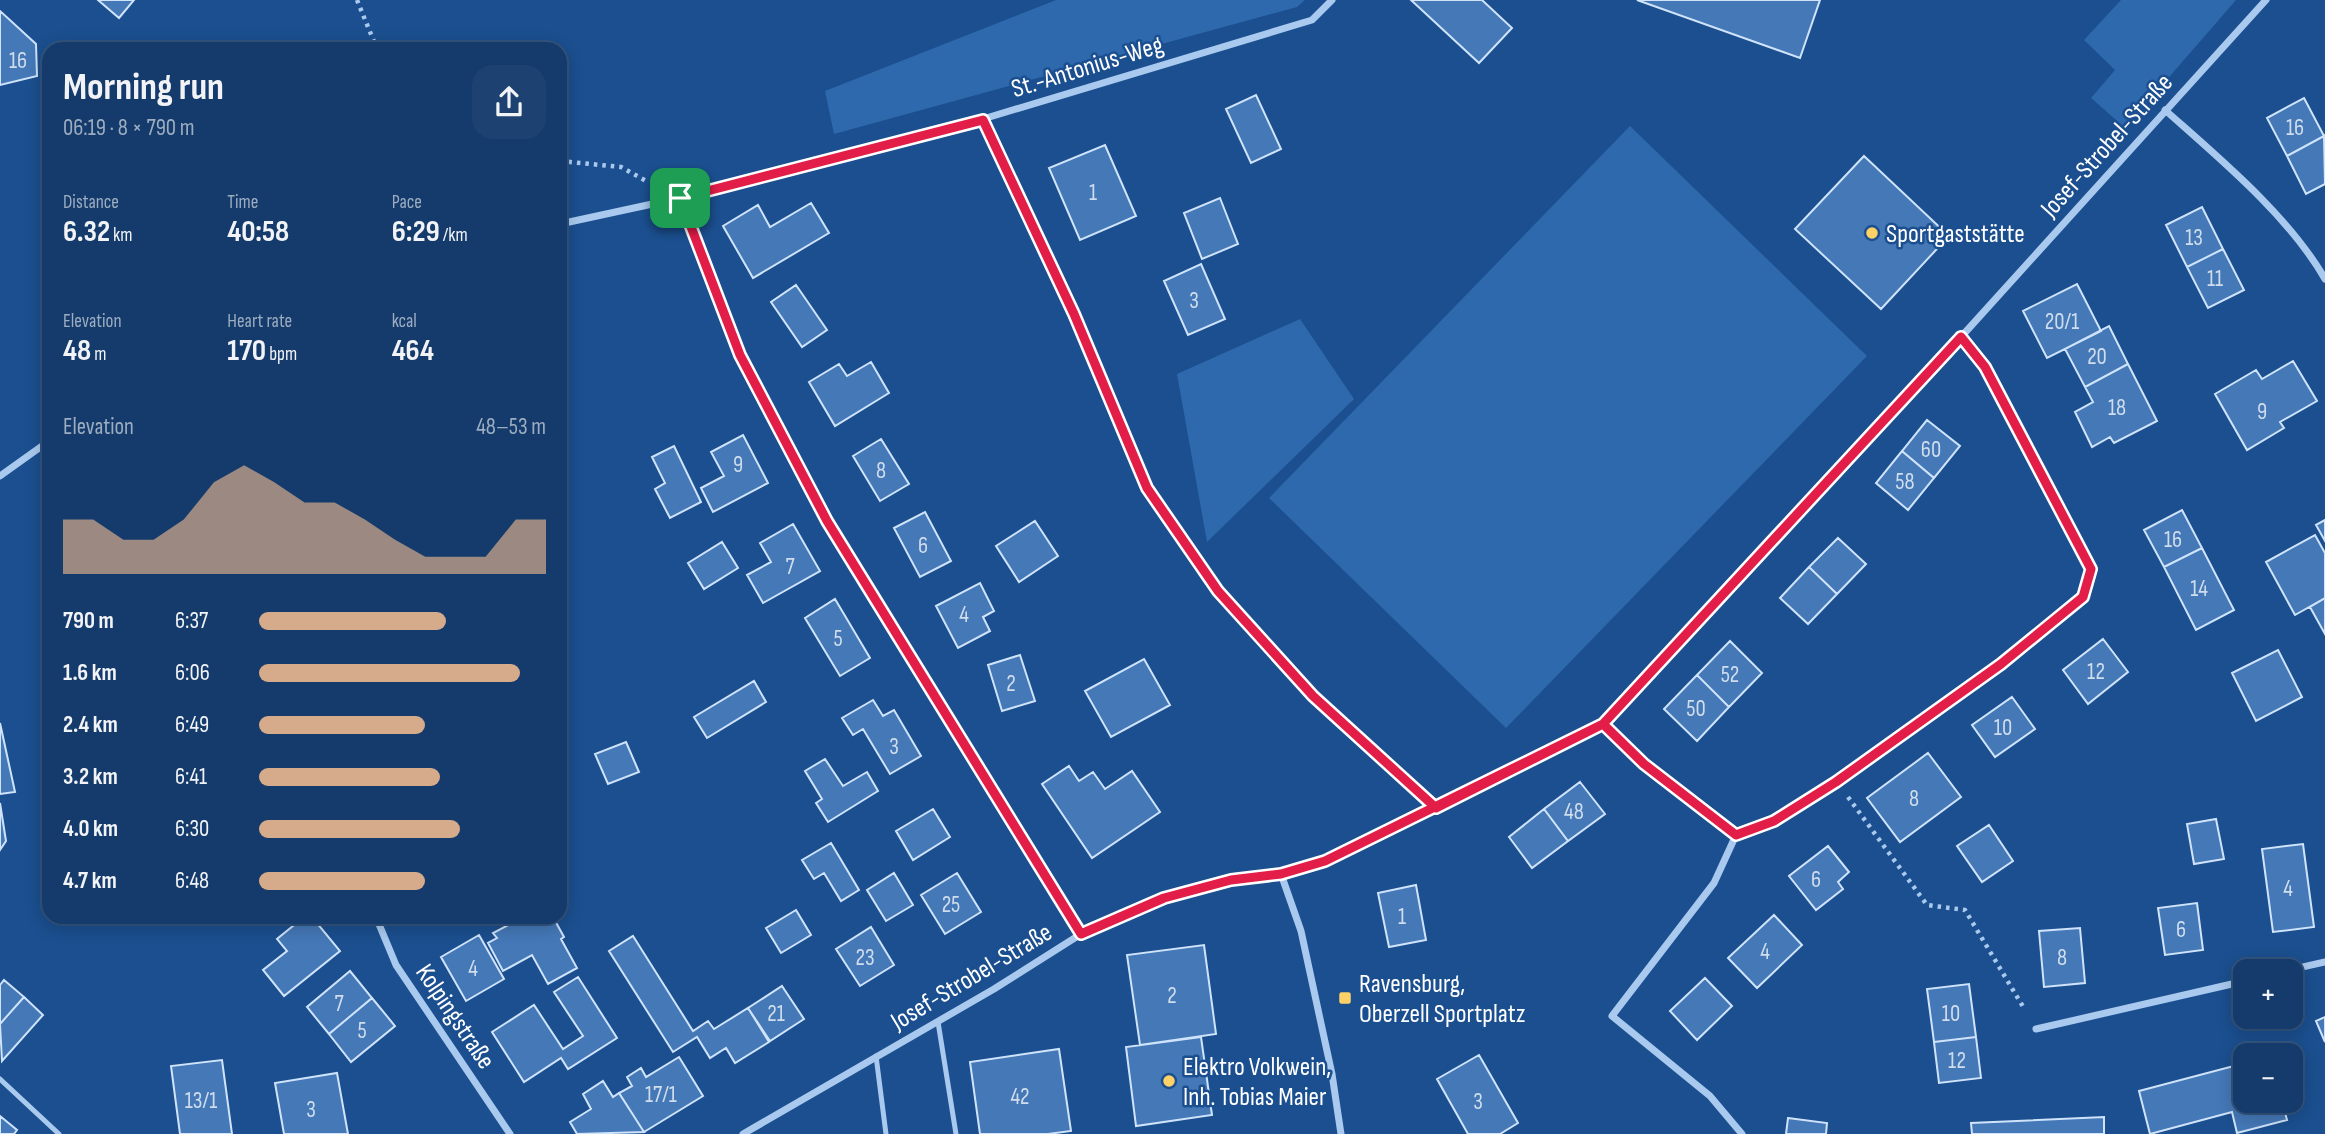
<!DOCTYPE html>
<html lang="en">
<head>
<meta charset="utf-8">
<style>
  :root { --surface:#143b6b; --page:#1d4271; --text:#f1f3f6; --muted:#9dadc1; --line:#33557e; --accent:#d6ab8b }
  body { margin:0; font-family:"Sofia Sans Condensed",sans-serif; background:var(--page); color:var(--text); height:100vh; display:flex; flex-direction:column; font-size:26px; white-space:nowrap }
  * { box-sizing:border-box; margin:0 }
  p { font-size:23px; color:var(--muted) }
  .icon { flex:none; width:38px; height:38px; fill:none; stroke:currentColor; stroke-width:2; stroke-linecap:round; stroke-linejoin:round }
  .map { position:relative; flex:1; overflow:hidden }
  .sheet { position:absolute; left:42px; top:42px; width:525px; height:882px; display:flex; flex-direction:column; background:var(--surface); border-radius:21px; box-shadow:0 4px 18px #0003,0 0 0 2px var(--line) }
  .sheet>* { flex:none }
  .buttons { position:absolute; left:2233px; top:959px; display:grid; gap:14px }
  .buttons a { display:grid; place-items:center; width:70px; height:70px; border-radius:14px; background:var(--surface); box-shadow:0 4px 18px #0003,0 0 0 2px var(--line); font-size:35px }
  .pin { position:absolute; display:grid; place-items:center; width:60px; height:60px; color:#fff; margin:-30px; border-radius:14px; box-shadow:0 4px 10px #0006 }
  .round { display:grid; place-items:center; flex:none; width:74px; height:74px; border-radius:21px; background:var(--page) }
  .overview { display:flex; align-items:center; justify-content:space-between; height:119px; padding:0 21px }
  h1 { font-size:38px; font-weight:700; line-height:52px }
  .figures { display:grid; grid-template-columns:repeat(3,1fr); gap:10px; height:119px; padding:7px 21px }
  .figures div { display:grid; align-content:center }
  .figures b { font-size:30px; font-weight:700 }
  .figures small { font-size:19px; font-weight:400 }
  .figures p { font-size:19px }
  .chart { height:196px; padding:14px 21px }
  .chart p { display:flex; justify-content:space-between }
  .chart svg { width:100%; height:126px; margin-top:7px; fill:var(--accent); opacity:.7 }
  ul { padding:0 21px; list-style:none; font-size:23px }
  li { display:grid; grid-template-columns:112px 84px 1fr; align-items:center; height:52px }
  li i { height:18px; border-radius:9px; background:var(--accent) }
  .map>svg:first-child { display:block }
  .green { fill:#2e69ad }
  .building { fill:#4478b7; stroke:#cfe3fa; stroke-width:2 }
  .lines { fill:none; stroke-linecap:round; stroke-linejoin:round }
  .path { stroke:#a9c9ee; stroke-width:4.5; stroke-dasharray:3.5 5; stroke-linecap:butt }
  .lane { stroke:#a9c9ee; stroke-width:5 }
  .street { stroke:#a9c9ee; stroke-width:7 }
  .route-casing { stroke:#fff; stroke-width:14 }
  .route { stroke:#e11d48; stroke-width:9 }
  .poi-dot { fill:#ffd166; stroke:#1b4f8f; stroke-width:2.5 }
  .labels { text-anchor:middle; stroke-width:5; stroke-linejoin:round; paint-order:stroke }
  .number-label { font-size:23px; fill:#d0dded }
  .street-label { font-size:26px; fill:#fff; stroke:#1b4f8f }
  .poi-label { font-size:26px; fill:#fff; stroke:#1b4f8f; text-anchor:start }
</style>
</head>
<body>
<div class="map">
<svg width="2325" height="1134" viewBox="0 0 2325 1134">
  <rect width="100%" height="100%" fill="#1b4f8f"/>
  <path class="green" d="M1056 0H1305L1297 7 834 134 825 91Z
    M2121 0H2236L2125 128 2091 98 2115 70 2084 40Z
    M1630 126 1867 356 1506 728 1269 498Z
    M1300 319 1354 399 1207 542 1177 374Z"/>
  <path class="building" d="M98 0H134L119 18Z
    M1411 0H1482L1512 28 1479 63Z
    M1637 0H1820L1800 58Z
    M0 11 36 44 37 76 0 85Z
    M49 86V111L42 88Z
    M1256 95 1281 149 1251 163 1226 109Z
    M2304 98 2324 136 2287 156 2267 118Z
    M2324 136 2325 184 2306 194 2287 156Z
    M1105 145 1136 216 1080 240 1049 168Z
    M1864 156 1949 236 1881 309 1795 229Z
    M1220 198 1238 244 1202 259 1184 213Z
    M811 203 829 233 753 278 723 226 758 205 770 227Z
    M2202 207 2223 249 2187 267 2166 225Z
    M2223 249 2244 290 2208 308 2187 267Z
    M1201 264 1225 319 1188 335 1164 281Z
    M2077 284 2101 331 2047 358 2023 311Z
    M796 285 827 330 802 347 771 302Z
    M2109 326 2128 364 2085 387 2065 349Z
    M2293 361 2317 401 2280 422 2284 428 2247 450 2215 394 2256 370 2262 379Z
    M871 362 889 393 835 426 809 382 839 364 847 376Z
    M2128 364 2157 421 2114 443 2110 437 2092 447 2075 412 2093 402 2085 387Z
    M1927 420 1960 446 1934 478 1902 451Z
    M743 435 768 483 713 512 701 488 724 476 711 452Z
    M881 439 909 484 880 501 853 456Z
    M674 446 701 502 670 518 655 489 665 483 652 457Z
    M1902 451 1934 478 1908 510 1876 483Z
    M2182 510 2202 548 2164 567 2144 530Z
    M925 512 951 561 920 577 894 528Z
    M2325 520V541L2316 525Z
    M1035 521 1058 556 1019 582 996 546Z
    M793 524 820 571 763 603 747 575 771 562 760 543Z
    M2315 535 2325 553V598L2295 615 2266 562Z
    M1838 538 1866 564 1837 594 1809 567Z
    M722 542 738 568 704 589 688 563Z
    M2202 548 2234 610 2196 630 2164 567Z
    M1809 567 1837 594 1808 624 1780 598Z
    M980 583 994 611 983 617 990 631 958 648 936 606Z
    M2325 598V634L2310 607Z
    M835 599 870 658 840 676 805 618Z
    M2103 639 2128 672 2088 704 2063 670Z
    M1730 641 1762 673 1729 707 1697 675Z
    M2278 650 2302 697 2256 721 2232 673Z
    M1020 655 1035 701 1002 711 988 665Z
    M1144 659 1170 705 1111 737 1085 691Z
    M1697 675 1729 707 1697 741 1664 709Z
    M754 681 766 702 707 738 694 717Z
    M2012 697 2035 729 1995 757 1972 725Z
    M873 700 883 716 894 710 921 756 890 774 863 729 853 735 842 718Z
    M0 723 15 792 0 794Z
    M626 742 639 772 608 784 595 754Z
    M1928 753 1961 797 1900 842 1867 798Z
    M825 759 843 786 867 772 878 791 828 822 816 803 822 799 805 771Z
    M1069 766 1079 781 1093 772 1105 789 1132 771 1160 812 1092 858 1042 784Z
    M1580 782 1605 814 1568 841 1544 809Z
    M0 803 6 841 0 850Z
    M933 809 950 837 913 860 896 831Z
    M1544 809 1568 841 1532 868 1509 837Z
    M2216 819 2224 859 2194 864 2187 824Z
    M1989 825 2013 861 1982 882 1957 846Z
    M831 843 859 890 841 901 824 873 814 879 802 860Z
    M2303 844 2314 927 2273 932 2262 849Z
    M1828 846 1849 872 1838 882 1843 889 1816 910 1789 876Z
    M894 873 913 905 886 921 867 890Z
    M957 873 981 912 945 934 921 895Z
    M1416 885 1426 940 1389 947 1378 893Z
    M2197 903 2203 950 2165 955 2158 908Z
    M796 910 811 935 781 953 766 928Z
    M1774 915 1802 945 1757 988 1728 958Z
    M304 917H312L340 951 284 996 263 970 287 951 277 939Z
    M524 917H553L564 937 561 939 577 968 548 984 532 955 503 971 488 943 497 938 493 933Z
    M871 927 894 965 860 986 836 949Z
    M2080 928 2085 983 2044 987 2039 931Z
    M479 935 504 979 466 1001 441 957Z
    M633 936 693 1031 708 1021 714 1029 748 1008 769 1042 735 1063 726 1048 710 1058 697 1037 673 1052 609 951Z
    M1204 945 1216 1034 1140 1045 1127 955Z
    M350 971 372 998 329 1034 307 1007Z
    M578 977 617 1038 568 1069 561 1058 524 1082 492 1032 534 1005 563 1049 583 1036 554 992Z
    M1705 978 1732 1006 1697 1040 1670 1011Z
    M4 980 24 997 0 1024V985Z
    M1969 984 1976 1037 1934 1042 1927 989Z
    M782 986 804 1019 770 1041 748 1008Z
    M24 997 43 1015 2 1061 0 1024Z
    M372 998 395 1026 351 1062 329 1034Z
    M2325 1017V1042L2316 1021Z
    M1201 1037 1212 1115 1136 1126 1126 1047Z
    M1976 1037 1981 1078 1939 1083 1934 1042Z
    M1059 1049 1071 1131 1048 1134H980L970 1062Z
    M1479 1055 1518 1123 1500 1134H1468L1437 1079Z
    M679 1057 703 1096 644 1132 619 1093 632 1086 627 1077 641 1068 646 1077Z
    M222 1060 232 1134H180L171 1066Z
    M2245 1063V1101H2282L2287 1120 2237 1133 2232 1112 2150 1134 2139 1091Z
    M337 1073 348 1134H284L275 1083Z
    M603 1081 613 1097 619 1093 644 1132 577 1134 570 1122 591 1109 583 1094Z
    M0 1116 17 1130 14 1134H0Z
    M2104 1117V1134H1972L1971 1123Z
    M1788 1118 1827 1123 1826 1134H1786Z"/>
  <g class="lines">
    <path class="path" d="M357 0 377 49
      M560 161 621 167 648 182
      M1082 333 1147 488 1218 591 1313 696 1418 791
      M1848 797 1927 905 1965 910 2025 1010"/>
    <path class="lane" d="M938 1022 956 1134
      M876 1056 886 1134
      M0 1079 59 1134"/>
    <path class="street" d="M2165 110C2219 158 2289 216 2325 279
      M983 119 1074 314
      M680 198 740 355 827 521 1081 934
      M560 224 680 198 983 119 1312 20 1332 0
      M0 476 49 441
      M1603 724 1644 764 1736 835 1774 821 1836 782 2001 664 2083 597 2091 569 1985 367 1961 337
      M1736 835 1714 883 1612 1016 1710 1096 1742 1134
      M1281 874 1301 931 1332 1074 1341 1134
      M376 917 396 965 510 1134
      M2285 971 2325 962
      M2036 1029 2245 981
      M743 1134 994 989 1081 934 1164 898 1231 880 1281 874 1325 861 1603 724 1961 337 2266 0"/>
  </g>
  <g class="lines">
    <g class="route-casing">
      <path id="route" d="M680 198 740 355 827 521 1081 934 1164 898 1231 880 1281 874 1325 861 1603 724 1644 764 1736 835 1774 821 1836 782 2001 664 2083 597 2091 569 1985 367 1961 337 1603 724 1436 808 1313 696 1218 591 1147 488 1074 314 983 120 680 198"/>
    </g>
    <use href="#route" class="route"/>
  </g>
  <g class="poi-dot">
    <circle cx="1872" cy="233" r="7"/>
    <rect x="1338" y="991" width="14" height="14" rx="3.5"/>
    <circle cx="1169" cy="1081" r="7"/>
  </g>
  <g class="labels">
    <g class="number-label">
      <text x="18" y="68">16</text>
      <text x="2295" y="135">16</text>
      <text x="1093" y="200">1</text>
      <text x="2194" y="245">13</text>
      <text x="2215" y="286">11</text>
      <text x="1194" y="308">3</text>
      <text x="2062" y="329">20/1</text>
      <text x="2097" y="364">20</text>
      <text x="2117" y="415">18</text>
      <text x="2262" y="419">9</text>
      <text x="1931" y="457">60</text>
      <text x="738" y="472">9</text>
      <text x="881" y="478">8</text>
      <text x="1905" y="489">58</text>
      <text x="2173" y="547">16</text>
      <text x="923" y="553">6</text>
      <text x="790" y="574">7</text>
      <text x="2199" y="596">14</text>
      <text x="964" y="622">4</text>
      <text x="838" y="646">5</text>
      <text x="2096" y="679">12</text>
      <text x="1730" y="682">52</text>
      <text x="1011" y="691">2</text>
      <text x="1696" y="716">50</text>
      <text x="2003" y="735">10</text>
      <text x="894" y="754">3</text>
      <text x="1914" y="806">8</text>
      <text x="1574" y="819">48</text>
      <text x="1816" y="887">6</text>
      <text x="2288" y="896">4</text>
      <text x="951" y="912">25</text>
      <text x="1402" y="924">1</text>
      <text x="2181" y="937">6</text>
      <text x="1765" y="959">4</text>
      <text x="865" y="965">23</text>
      <text x="2062" y="965">8</text>
      <text x="473" y="976">4</text>
      <text x="1172" y="1003">2</text>
      <text x="339" y="1011">7</text>
      <text x="776" y="1021">21</text>
      <text x="1951" y="1021">10</text>
      <text x="362" y="1038">5</text>
      <text x="1957" y="1068">12</text>
      <text x="661" y="1102">17/1</text>
      <text x="1020" y="1104">42</text>
      <text x="201" y="1108">13/1</text>
      <text x="1478" y="1109">3</text>
      <text x="311" y="1117">3</text>
    </g>
    <g class="street-label">
      <text transform="translate(1087 66) rotate(-17)" y="9">St.-Antonius-Weg</text>
      <text transform="translate(2106 145) rotate(-48)" y="9">Josef-Strobel-Straße</text>
      <text transform="translate(971 976) rotate(-31)" y="9">Josef-Strobel-Straße</text>
      <text transform="translate(456 1016) rotate(56)" y="9">Kolpingstraße</text>
    </g>
    <g class="poi-label">
      <text x="1886" y="242">Sportgaststätte</text>
      <text x="1359" y="992">Ravensburg,<tspan x="1359" dy="30">Oberzell Sportplatz</tspan></text>
      <text x="1183" y="1075">Elektro Volkwein,<tspan x="1183" dy="30">Inh. Tobias Maier</tspan></text>
    </g>
  </g>
</svg>
<div class="buttons">
<a>+</a>
<a>−</a>
</div>
<div class="pin" style="left:680px;top:198px;background:#1e9e55"><svg class="icon" aria-label="arrive" viewBox="0 0 24 24"><path d="M6 21V4h12l-3 4 3 4H6"/></svg></div>
<section class="sheet">
<div class="overview"><div><h1>Morning run</h1><p>06:19 · 8 × 790 m</p></div><a class="round"><svg class="icon" aria-label="share" viewBox="0 0 24 24"><path d="M12 15V3M7 8l5-5 5 5M5 13v7h14v-7"/></svg></a></div>
<div class="figures">
<div><p>Distance</p><b>6.32<small> km</small></b></div>
<div><p>Time</p><b>40:58</b></div>
<div><p>Pace</p><b>6:29<small> /km</small></b></div>
</div>
<div class="figures">
<div><p>Elevation</p><b>48<small> m</small></b></div>
<div><p>Heart rate</p><b>170<small> bpm</small></b></div>
<div><p>kcal</p><b>464</b></div>
</div>
<div class="chart"><p><span>Elevation</span>48–53 m</p>
<svg viewBox="0 0 160 44" preserveAspectRatio="none"><path d="M0 44V25L10 25L20 32L30 32L40 25L50 12L60 6L70 12L80 19L90 19L100 25L110 32L120 38L130 38L140 38L150 25L160 25V44z"/></svg>
</div>
<ul>
<li><b>790 m</b>6:37<i style="width:65%"></i></li>
<li><b>1.6 km</b>6:06<i style="width:91%"></i></li>
<li><b>2.4 km</b>6:49<i style="width:58%"></i></li>
<li><b>3.2 km</b>6:41<i style="width:63%"></i></li>
<li><b>4.0 km</b>6:30<i style="width:70%"></i></li>
<li><b>4.7 km</b>6:48<i style="width:58%"></i></li>
</ul>
</section>
</div>
</body>
</html>
